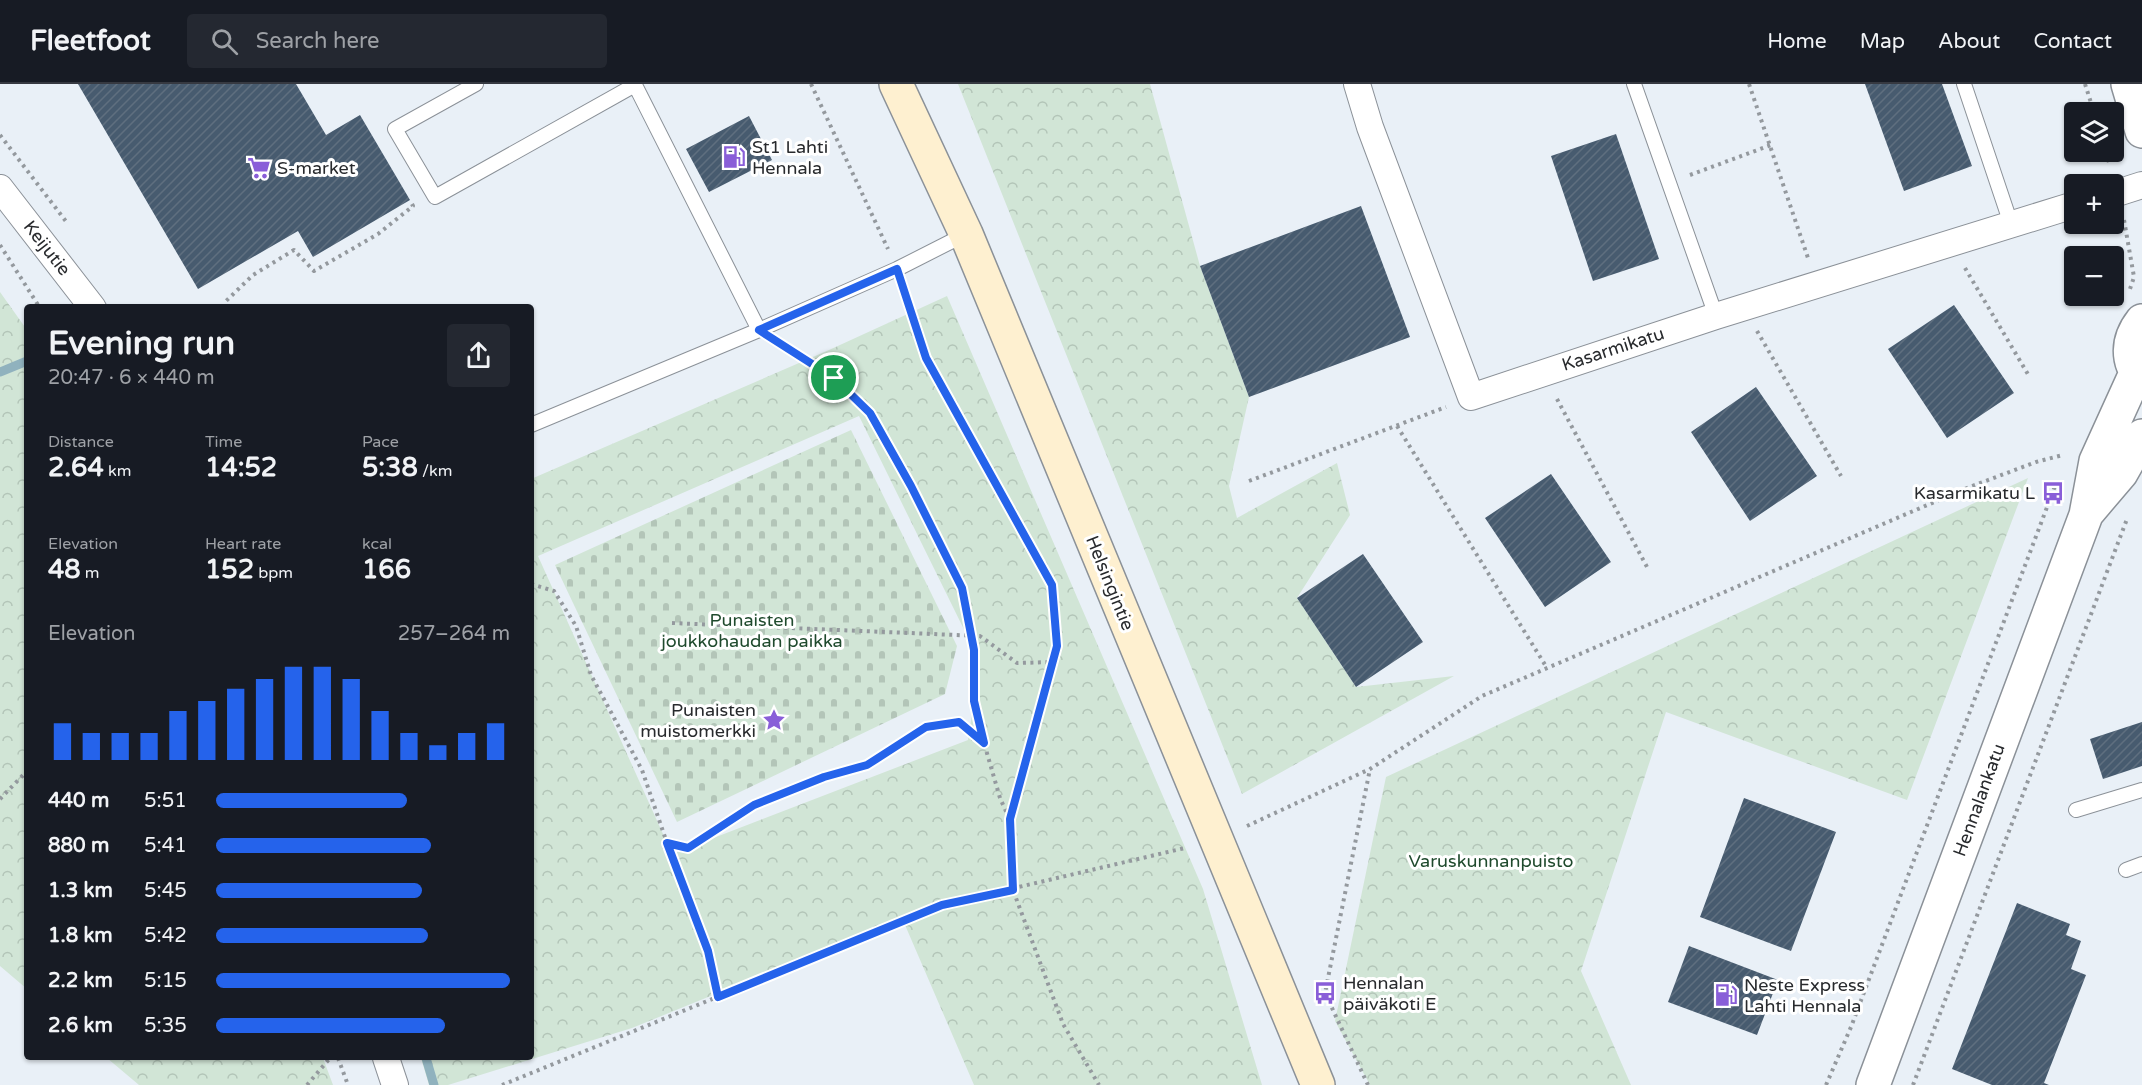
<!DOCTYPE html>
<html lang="en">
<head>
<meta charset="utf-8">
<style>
  :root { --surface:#171b24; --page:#242831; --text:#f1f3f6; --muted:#9ea1a6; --line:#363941; --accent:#2563eb }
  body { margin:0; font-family:"Varela Round",sans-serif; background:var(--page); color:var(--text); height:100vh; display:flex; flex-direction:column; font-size:22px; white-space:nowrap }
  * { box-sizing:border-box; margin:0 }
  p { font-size:20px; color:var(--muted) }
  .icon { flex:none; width:33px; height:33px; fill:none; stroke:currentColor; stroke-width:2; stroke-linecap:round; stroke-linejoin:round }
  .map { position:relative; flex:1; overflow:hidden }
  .details { position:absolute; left:24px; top:220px; width:510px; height:756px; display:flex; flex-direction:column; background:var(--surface); border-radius:6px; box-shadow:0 2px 4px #0004 }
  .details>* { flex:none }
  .controls { position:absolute; left:2064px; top:18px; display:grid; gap:12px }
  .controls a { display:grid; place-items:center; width:60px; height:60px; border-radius:6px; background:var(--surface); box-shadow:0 2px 4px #0004; font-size:30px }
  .pin { position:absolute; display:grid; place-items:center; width:51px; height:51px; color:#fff; margin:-26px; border:3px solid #fff; border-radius:50%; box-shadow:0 2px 6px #0007 }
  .round { display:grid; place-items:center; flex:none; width:63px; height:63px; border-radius:6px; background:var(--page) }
  .summary { display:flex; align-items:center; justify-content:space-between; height:102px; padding:0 24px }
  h1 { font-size:33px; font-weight:800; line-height:45px }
  .metrics { display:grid; grid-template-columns:repeat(3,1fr); gap:9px; height:102px; padding:6px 24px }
  .metrics div { display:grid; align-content:center }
  .metrics b { font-size:26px; font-weight:800 }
  .metrics small { font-size:16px; font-weight:400 }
  .metrics p { font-size:16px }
  .chart { height:168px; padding:12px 24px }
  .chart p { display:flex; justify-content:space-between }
  .chart svg { width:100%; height:108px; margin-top:6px; stroke:var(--accent); stroke-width:6 }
  ul { padding:0 24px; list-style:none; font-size:20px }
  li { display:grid; grid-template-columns:96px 72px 1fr; align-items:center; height:45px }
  li i { height:15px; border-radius:8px; background:var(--accent) }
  header { display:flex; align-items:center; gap:36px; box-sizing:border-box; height:84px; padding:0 30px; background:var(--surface); border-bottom:2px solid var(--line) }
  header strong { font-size:28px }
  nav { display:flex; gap:33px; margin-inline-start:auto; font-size:21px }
  .search { width:420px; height:54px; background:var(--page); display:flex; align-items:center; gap:15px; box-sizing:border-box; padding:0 21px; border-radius:6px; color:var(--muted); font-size:22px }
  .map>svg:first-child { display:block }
  .forest { fill:url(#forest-crowns); fill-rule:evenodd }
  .cemetery { fill:url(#cemetery-stones) }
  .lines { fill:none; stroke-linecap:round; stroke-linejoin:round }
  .stream { stroke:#90b2be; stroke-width:9 }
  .building { fill:url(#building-hatch) }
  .service-casing { stroke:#8b9198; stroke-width:16 }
  .minor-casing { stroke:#8b9198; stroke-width:28 }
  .tertiary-casing { stroke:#8b9198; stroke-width:36 }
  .secondary-casing { stroke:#8b9198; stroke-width:36 }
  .path { stroke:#94999e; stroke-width:4; stroke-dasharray:3 4.5; stroke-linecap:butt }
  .service { stroke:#fff; stroke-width:14 }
  .minor { stroke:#fff; stroke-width:26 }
  .tertiary { stroke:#fff; stroke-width:33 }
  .secondary { stroke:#fef0d0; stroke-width:33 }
  .route-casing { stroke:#fff; stroke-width:12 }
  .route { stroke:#2563eb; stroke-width:8 }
  .labels { text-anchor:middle; stroke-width:6; stroke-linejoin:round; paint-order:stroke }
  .poi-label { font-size:18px; fill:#282a2d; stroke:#fff; text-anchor:start }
  .street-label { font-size:18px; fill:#282a2d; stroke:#fff }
  .park-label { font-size:18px; fill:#1f4a2d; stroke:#fff }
</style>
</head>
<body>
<header>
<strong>Fleetfoot</strong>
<div class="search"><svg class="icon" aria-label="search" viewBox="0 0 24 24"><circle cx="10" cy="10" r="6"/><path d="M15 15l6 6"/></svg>Search here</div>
<nav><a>Home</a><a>Map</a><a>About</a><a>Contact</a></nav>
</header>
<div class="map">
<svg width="2142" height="1001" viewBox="0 0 2142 1001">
  <defs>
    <pattern id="forest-crowns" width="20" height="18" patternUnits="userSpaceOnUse" patternTransform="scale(1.5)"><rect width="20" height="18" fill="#d1e5d6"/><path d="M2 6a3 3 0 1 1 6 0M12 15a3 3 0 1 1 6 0" fill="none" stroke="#b3c5b8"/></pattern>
    <pattern id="cemetery-stones" width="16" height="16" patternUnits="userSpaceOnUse" patternTransform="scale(1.5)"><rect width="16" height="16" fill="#d1e5d6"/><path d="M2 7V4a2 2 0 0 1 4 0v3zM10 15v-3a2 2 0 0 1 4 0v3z" fill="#b3c5b8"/></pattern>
    <pattern id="building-hatch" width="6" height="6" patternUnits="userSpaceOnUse" patternTransform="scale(1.5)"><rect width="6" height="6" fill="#475b6f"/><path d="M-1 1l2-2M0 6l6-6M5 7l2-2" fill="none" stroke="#5f6f7f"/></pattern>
  </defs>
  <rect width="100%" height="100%" fill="#e9f0f7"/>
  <path class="forest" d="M958 0H1150L1200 182 1249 313 1229 402 1237 434 1337 379 1350 431 1297 514 1356 603 1454 592 1242 710Z
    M0 208 27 246V905L0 882Z
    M947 212 1203 805 1262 1001H974L902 834 632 944 448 1001H429L421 974H531V395L829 266ZM859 332 980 578 968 656 672 770 538 472Z
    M2028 394 1907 716 1666 628 1581 887 1631 1001H1370L1335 937 1386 693Z
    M107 974H323L333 1001H139Z"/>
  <path class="cemetery" d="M851 346 957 562 945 610 677 738 555 481Z"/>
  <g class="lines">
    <path class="stream" d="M0 288 27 277
      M426 974 434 1001"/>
  </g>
  <path class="building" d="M78 0H296L326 51 360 31 410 116 313 173 298 147 198 205Z
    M1865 0H1942L1972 82 1904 107Z
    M749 32 772 76 709 108 686 65Z
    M1616 50 1659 175 1593 197 1551 72Z
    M1361 122 1410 253 1249 313 1200 182Z
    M1954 221 2014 309 1947 354 1888 265Z
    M1756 303 1817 392 1750 437 1691 348Z
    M1551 390 1611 478 1545 523 1485 434Z
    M1363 470 1423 558 1356 603 1297 514Z
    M2142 638V682L2103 695 2090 655Z
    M1744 714 1836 748 1791 867 1700 833Z
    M2017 819 2070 840 2066 851 2081 857 2071 885 2086 891 2044 999 2049 1001H1992L1952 985Z
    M1689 862 1778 896 1757 951 1668 918Z"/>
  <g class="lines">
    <g class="service-casing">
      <path id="service" d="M476 0 395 45 435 113 635 1 759 246 897 185 966 150
        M1634 0 1716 232
        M1964 0 2011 140
        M531 341 759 246
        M2076 726 2142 706
        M2126 786 2142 780"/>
    </g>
    <g class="minor-casing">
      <path id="minor" d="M1357 0 1370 43 1471 313 1716 232 2074 121
        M0 104 93 224
        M2114 110 2142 101
        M386 974 395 1001"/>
    </g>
    <g class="tertiary-casing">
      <path id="tertiary" d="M2128 0 2142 47
        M2142 237C2127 256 2126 277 2142 296
        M2087 429 2121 389 2142 352
        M1873 1001 2086 431 2096 377 2136 289"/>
    </g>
    <g class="secondary-casing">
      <path id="secondary" d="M896 0 966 150 1318 1001"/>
    </g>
    <path class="path" d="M811 0 888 165
      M1749 0 1808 174
      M2085 0 2094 28
      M0 51 68 140
      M2106 68 2110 82
      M1690 91 1771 61
      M2124 136 2134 193 2129 208
      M0 161 40 224
      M1965 184 2029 292
      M904 205 926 274 1052 501 1057 562 1010 735 1013 806 1063 940 1099 1001
      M226 224V217L253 191 294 166 314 187 378 150 413 122 412 120
      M1757 247 1841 392
      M782 261 834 294 870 329 911 402 962 504 973 566 974 617 984 658
      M1557 315 1647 483
      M1397 342 1547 584
      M1249 397 1446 323
      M531 500 554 507 576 542 591 591 642 686 667 759 688 764 754 721 824 693 867 681 926 643 959 638 984 659 1000 714 1009 734
      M672 539 980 552 1017 579 1053 578
      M0 715 27 687
      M1247 742 1370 685 1482 612 1967 404 2036 378 2063 371
      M667 760 708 867 718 913
      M338 974 348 1001
      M307 1001 330 974
      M502 1001 942 821 1185 764
      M1368 1001 1325 909 1370 685
      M1826 1001 1851 943 2055 402
      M1913 1001 2127 435"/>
    <use href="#service" class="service"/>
    <use href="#minor" class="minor"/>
    <use href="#tertiary" class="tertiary"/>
    <use href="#secondary" class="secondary"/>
  </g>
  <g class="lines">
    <g class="route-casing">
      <path id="route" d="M897 185 926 274 1052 501 1057 562 1010 735 1013 806 942 821 718 913 708 867 667 759 688 764 754 721 824 693 867 681 926 643 959 638 984 659 974 617V566L962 504 911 402 870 329 834 294 759 246Z"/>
    </g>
    <use href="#route" class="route"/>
  </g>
  <defs>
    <g id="fuel-bare" transform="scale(1.8)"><path d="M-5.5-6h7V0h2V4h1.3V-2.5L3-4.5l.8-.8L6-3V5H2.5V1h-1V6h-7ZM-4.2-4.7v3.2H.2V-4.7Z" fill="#895ed8" stroke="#fff" stroke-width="2.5" paint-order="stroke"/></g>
    <g id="supermarket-bare" transform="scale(1.8)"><path d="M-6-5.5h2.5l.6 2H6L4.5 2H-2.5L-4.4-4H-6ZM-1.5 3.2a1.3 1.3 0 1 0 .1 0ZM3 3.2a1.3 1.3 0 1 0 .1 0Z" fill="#895ed8" stroke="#fff" stroke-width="2.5" paint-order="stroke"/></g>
    <g id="bus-bare" transform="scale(1.8)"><path d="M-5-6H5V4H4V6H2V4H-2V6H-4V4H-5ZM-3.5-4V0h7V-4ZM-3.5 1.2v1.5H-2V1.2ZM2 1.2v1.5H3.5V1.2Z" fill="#895ed8" stroke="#fff" stroke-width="2.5" paint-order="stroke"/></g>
    <g id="sight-bare" transform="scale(1.8)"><path d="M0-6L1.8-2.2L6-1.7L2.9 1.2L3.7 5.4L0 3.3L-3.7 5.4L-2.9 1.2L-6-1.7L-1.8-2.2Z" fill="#895ed8" stroke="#fff" stroke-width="2.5" paint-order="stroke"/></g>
  </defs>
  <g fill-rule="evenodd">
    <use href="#fuel-bare" x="734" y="73"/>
    <use href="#supermarket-bare" x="259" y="84"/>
    <use href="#bus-bare" x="2053" y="409"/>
    <use href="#sight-bare" x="774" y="636"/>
    <use href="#bus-bare" x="1325" y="909"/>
    <use href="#fuel-bare" x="1726" y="911"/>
  </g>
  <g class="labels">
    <g class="poi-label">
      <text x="752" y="69">St1 Lahti<tspan x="752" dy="21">Hennala</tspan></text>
      <text x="277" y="90">S-market</text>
      <text x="2035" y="415" text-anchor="end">Kasarmikatu L</text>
      <text x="756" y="632" text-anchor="end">Punaisten<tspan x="756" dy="21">muistomerkki</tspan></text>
      <text x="1343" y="905">Hennalan<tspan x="1343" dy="21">päiväkoti E</tspan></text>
      <text x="1744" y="907">Neste Express<tspan x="1744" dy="21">Lahti Hennala</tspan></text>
    </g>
    <g class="street-label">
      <text transform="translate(47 164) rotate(52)" y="6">Keijutie</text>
      <text transform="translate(1613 265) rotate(-18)" y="6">Kasarmikatu</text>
      <text transform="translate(1110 499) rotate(68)" y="6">Helsingintie</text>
      <text transform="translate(1979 716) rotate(-70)" y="6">Hennalankatu</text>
    </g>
    <g class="park-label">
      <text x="752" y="542">Punaisten<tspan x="752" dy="21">joukkohaudan paikka</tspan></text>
      <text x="1491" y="783">Varuskunnanpuisto</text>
    </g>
  </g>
</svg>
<div class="controls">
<a><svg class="icon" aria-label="layers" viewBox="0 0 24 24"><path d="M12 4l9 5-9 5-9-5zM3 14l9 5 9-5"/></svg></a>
<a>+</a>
<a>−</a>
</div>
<div class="pin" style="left:834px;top:294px;background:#1e9e55"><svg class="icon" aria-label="arrive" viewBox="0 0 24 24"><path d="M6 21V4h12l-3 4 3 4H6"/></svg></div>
<section class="details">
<div class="summary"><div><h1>Evening run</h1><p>20:47 · 6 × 440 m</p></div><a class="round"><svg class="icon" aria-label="share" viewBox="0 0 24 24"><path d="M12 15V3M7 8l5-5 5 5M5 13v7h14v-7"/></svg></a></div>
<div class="metrics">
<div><p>Distance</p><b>2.64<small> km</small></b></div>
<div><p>Time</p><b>14:52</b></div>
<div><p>Pace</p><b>5:38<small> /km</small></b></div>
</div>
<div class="metrics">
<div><p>Elevation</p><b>48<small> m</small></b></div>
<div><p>Heart rate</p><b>152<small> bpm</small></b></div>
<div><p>kcal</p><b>166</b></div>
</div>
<div class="chart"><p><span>Elevation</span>257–264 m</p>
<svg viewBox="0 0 160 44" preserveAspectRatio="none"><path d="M5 44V29M15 44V33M25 44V33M35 44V33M45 44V24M55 44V20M65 44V15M75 44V11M85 44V6M95 44V6M105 44V11M115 44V24M125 44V33M135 44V38M145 44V33M155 44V29"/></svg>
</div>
<ul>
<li><b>440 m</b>5:51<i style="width:65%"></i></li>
<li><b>880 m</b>5:41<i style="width:73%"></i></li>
<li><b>1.3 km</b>5:45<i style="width:70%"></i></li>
<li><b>1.8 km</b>5:42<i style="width:72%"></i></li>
<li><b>2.2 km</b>5:15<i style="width:100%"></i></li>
<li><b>2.6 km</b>5:35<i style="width:78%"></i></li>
</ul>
</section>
</div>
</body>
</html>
